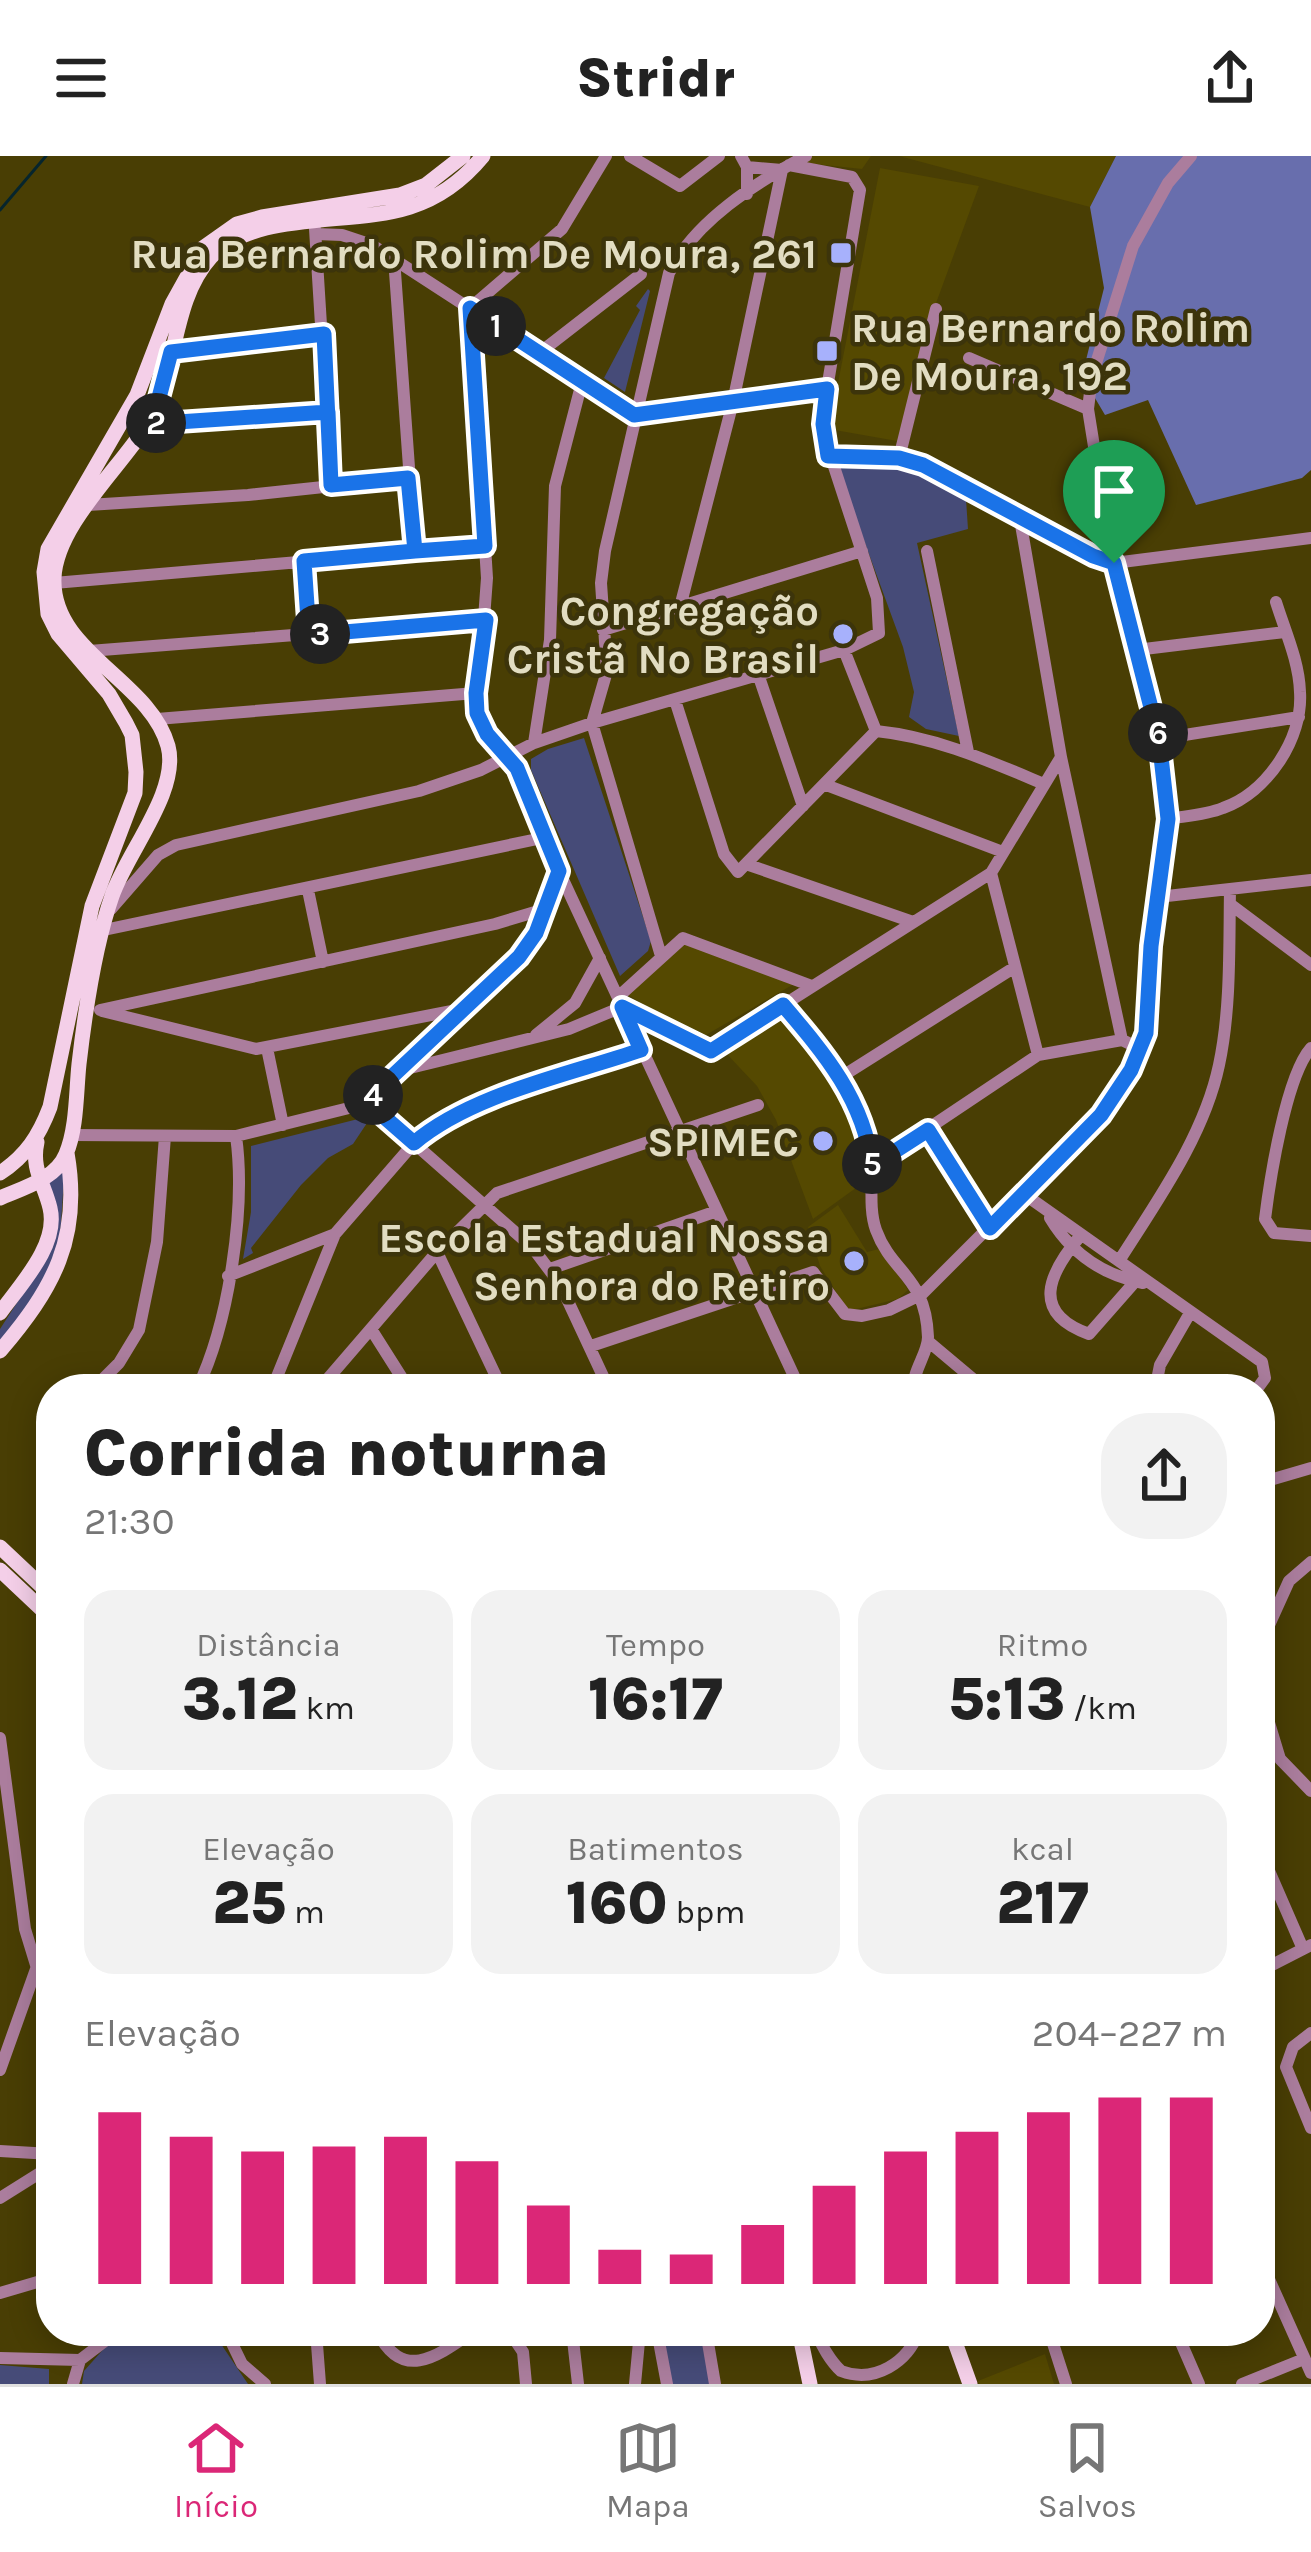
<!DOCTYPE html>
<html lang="pt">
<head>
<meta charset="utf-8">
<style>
  :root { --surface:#fff; --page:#f2f2f2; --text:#222; --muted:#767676; --line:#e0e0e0; --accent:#db2777 }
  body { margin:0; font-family:Karla,sans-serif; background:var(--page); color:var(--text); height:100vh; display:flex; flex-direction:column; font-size:45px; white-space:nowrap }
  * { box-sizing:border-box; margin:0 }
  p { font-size:39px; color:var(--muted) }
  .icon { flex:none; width:66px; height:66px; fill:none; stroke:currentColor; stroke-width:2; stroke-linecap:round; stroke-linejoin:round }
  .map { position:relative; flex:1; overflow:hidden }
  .sheet { position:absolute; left:36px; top:1218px; width:1239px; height:972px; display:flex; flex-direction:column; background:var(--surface); border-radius:48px; box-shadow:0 6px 30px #0003 }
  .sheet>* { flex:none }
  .pin { position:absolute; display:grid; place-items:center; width:102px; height:102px; color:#fff; margin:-123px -51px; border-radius:50% 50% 50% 0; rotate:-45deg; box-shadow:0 0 12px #0007 }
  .pin .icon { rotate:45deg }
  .km { position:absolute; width:60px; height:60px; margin:-30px; border-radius:50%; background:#222; color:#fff; font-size:33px; line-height:60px; text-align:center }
  .round { display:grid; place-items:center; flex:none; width:126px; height:126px; border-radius:48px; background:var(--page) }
  .summary { display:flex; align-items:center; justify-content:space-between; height:204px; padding:0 48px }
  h1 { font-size:66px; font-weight:800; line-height:90px }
  .figures { display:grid; grid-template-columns:repeat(3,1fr); gap:18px; height:204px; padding:12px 48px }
  .figures div { display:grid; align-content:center; border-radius:30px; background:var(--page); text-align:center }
  .figures b { font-size:60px; font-weight:800 }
  .figures small { font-size:33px; font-weight:400 }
  .figures p { font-size:33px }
  .chart { height:336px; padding:24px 48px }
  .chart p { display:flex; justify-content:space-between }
  .chart svg { width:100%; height:216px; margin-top:12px; stroke:var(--accent); stroke-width:6 }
  header { display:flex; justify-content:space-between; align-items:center; height:156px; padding:0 48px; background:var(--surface); font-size:54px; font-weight:800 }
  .tabs { display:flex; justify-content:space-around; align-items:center; height:168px; border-top:3px solid var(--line); background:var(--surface); font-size:33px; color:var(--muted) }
  .tabs a { display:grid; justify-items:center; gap:6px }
  .tabs .selected { color:var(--accent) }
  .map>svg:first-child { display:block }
  .built { fill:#554901 }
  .green { fill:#464b78 }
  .forest { fill:#686ead }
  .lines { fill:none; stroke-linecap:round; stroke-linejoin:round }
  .stream { stroke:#06252d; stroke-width:3 }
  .minor { stroke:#ab7d9d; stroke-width:12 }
  .major { stroke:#f4cfe8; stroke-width:15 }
  .route-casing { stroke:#fff; stroke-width:24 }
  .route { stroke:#1a73e8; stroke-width:15 }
  .poi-dot { fill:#a7b1fc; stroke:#3c340b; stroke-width:4.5 }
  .labels { text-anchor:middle; stroke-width:9; stroke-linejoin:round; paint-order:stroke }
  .poi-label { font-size:42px; font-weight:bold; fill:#e2ddc2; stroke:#3c340b; text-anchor:end }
</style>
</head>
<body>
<header><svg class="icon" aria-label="menu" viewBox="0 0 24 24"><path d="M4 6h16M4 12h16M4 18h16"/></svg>Stridr<svg class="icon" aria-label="share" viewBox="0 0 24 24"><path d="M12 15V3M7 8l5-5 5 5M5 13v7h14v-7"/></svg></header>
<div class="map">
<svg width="1311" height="2228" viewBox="0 0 1311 2228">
  <rect width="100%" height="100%" fill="#493e04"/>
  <path class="built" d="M803 0H871L862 13 796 6Z
    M899 0H1116L1090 51Z
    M880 12 979 30 935 150 897 285 829 273Z
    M680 786 794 828 699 883 628 839Z
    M779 861 830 911 852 966 865 1014 860 1029 813 1063 776 964 757 930 723 894Z
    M838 1049 867 1096 879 1093 886 1099 908 1134 898 1143 848 1155 820 1110 808 1071Z
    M1045 2198 1054 2228H979L978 2225Z"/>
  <path class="green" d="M648 133 650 135 625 236 604 222 640 154 636 150Z
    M873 307 905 311 966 343 968 373 917 387 959 580 926 573 909 561 914 536 903 491 836 308Z
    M584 582 651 785 648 795 620 820 531 614V603L548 593Z
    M366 961 369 964 353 988 328 1002 301 1029 251 1092 253 1097 243 1103 251 1056V990Z
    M65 1007 60 1082 42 1137 0 1189V1173L51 1094 44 1028Z
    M660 2175H703L712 2228H669Z
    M116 2179 203 2184 221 2188 248 2228H82L84 2215Z
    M0 2209 49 2213V2228H0Z"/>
  <path class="forest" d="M1116 0H1311V314L1302 322 1196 349 1148 244 1105 259 1082 220 1104 132 1090 51Z"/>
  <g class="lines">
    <path class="stream" d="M0 54 46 0"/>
    <path class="minor" d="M606 0 562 73 470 152 487 422 477 557 487 578 517 612 559 715 800 1233
      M630 0 680 30 719 0
      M741 0 747 11V38
      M315 73 331 329
      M316 78 342 79 372 89 634 259 827 233
      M394 102 415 395
      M171 196 324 178
      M538 198 641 118
      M969 202 1088 253
      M147 268 328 256
      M828 300 899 302 923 309 1093 400 1114 407 1311 382
      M899 302 936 153
      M88 349 248 339 408 322
      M1020 363 1061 601 1122 884 1141 893
      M927 395 968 596
      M304 405 309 479
      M54 427 486 390
      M680 451 733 246 782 14 747 11
      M603 474 862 395
      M844 494 876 575
      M1136 494 1285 476
      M89 495 486 464
      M758 518 803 650
      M675 544 724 698 738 716 876 575
      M157 563 476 537
      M876 575C936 581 989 605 1044 628
      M1159 583 1299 561
      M534 587 550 484 555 330 582 226
      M826 629 1003 696
      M1168 663C1186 660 1206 659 1223 652 1268 636 1303 582 1300 536 1299 505 1285 475 1276 446
      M746 708 913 766
      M991 717 1038 899
      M308 734 323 806
      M1158 741 1311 724
      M1230 748 1311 809
      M111 753 158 699 176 689 419 635 481 614 534 587 592 567 844 494 879 477 877 442 824 280 827 233 860 34 852 21 789 9
      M104 774 547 681
      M661 800 592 567 607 515 601 427 605 395 669 117C695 65 755 27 806 0
      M618 841 683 782 812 830
      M783 849C819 891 860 934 870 991 875 1017 867 1049 876 1074 892 1118 926 1120 928 1181 928 1197 913 1214 913 1233
      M100 854 495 768 545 753
      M102 855 256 893 457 854
      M536 879 575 847 600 802
      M267 892 283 969
      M1311 892C1286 920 1270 1023 1265 1063L1274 1077 1311 1080
      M402 914 569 873 622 851 711 895 991 717 1061 601
      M841 921 1015 811
      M366 945 532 1091 560 1128 609 1233
      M928 974 990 1072
      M71 979 236 980 357 950 402 914 519 801 536 777 559 715
      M872 1010 1038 899 1122 884
      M1024 1038 1262 1206 1265 1222 1257 1233
      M1050 1062C1071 1097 1103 1119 1143 1127
      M1081 1079C1048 1118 1030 1157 1089 1178L1140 1120
      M437 1096 502 1233
      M1119 1105C1157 1045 1204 980 1219 909 1231 853 1229 791 1230 734
      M550 1113 717 1055
      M228 1120 335 1078 414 987 448 961 476 948 641 894
      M371 1173 409 1233
      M929 1186 985 1233
      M591 1190 813 1116 845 1158 862 1160 889 1154 922 1138 1101 959 1131 914 1146 877 1151 790 1168 663 1165 621 1159 583 1110 390 1088 253 1092 220 1133 90 1168 27 1191 0
      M93 1233 119 1207 139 1174 157 1086 165 980
      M197 1233C229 1167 246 1052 236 980
      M272 1233 335 1078
      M319 1233 437 1096 497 1037 758 949
      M1164 1233 1158 1219 1160 1209 1190 1157
      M51 1285V1308
      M1260 1327 1311 1312
      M1260 1489 1289 1425 1311 1406
      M1260 1537 1280 1603 1311 1635
      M0 1582 25 1773 36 1809
      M1260 1694 1303 1793
      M1260 1815 1311 1789
      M1311 1877 1293 1891 1286 1911 1311 1972
      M0 1914 51 1771
      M0 1995 51 1998
      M0 2042 51 2010
      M1260 2103 1311 2217
      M0 2137 51 2122
      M226 2175 242 2208 265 2228
      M316 2175 320 2228
      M377 2175C403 2228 439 2199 474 2175
      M509 2175 523 2196 526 2228
      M572 2175 578 2228
      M657 2175 667 2228
      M706 2175 715 2228
      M815 2175C822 2189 829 2204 841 2215 875 2228 908 2206 919 2175
      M1049 2175 1066 2228
      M1176 2175 1199 2228
      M0 2202 80 2204 118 2175
      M73 2228 80 2204
      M635 2228 640 2175
      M1242 2228 1304 2203"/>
    <path class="major" d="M0 1017C26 1000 39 980 50 951L92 750 135 637 136 616 132 579 126 567 109 538 58 478 48 458 44 416 48 393 137 239 172 148 203 92 237 68 262 61 400 39 426 29 463 0
      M0 1042C23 1032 56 1023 66 998 77 972 76 937 79 908 85 856 95 789 112 740 127 696 180 635 168 590 150 524 51 496 54 422 56 370 119 313 147 269 178 219 170 146 211 101 255 54 351 70 410 51 439 42 464 23 483 0
      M0 1157C20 1129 59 1089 50 1052 44 1027 31 1013 37 986
      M0 1195C53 1133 82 1082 67 997
      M0 1391 51 1439
      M0 1414 51 1462
      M799 2175 810 2228
      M951 2175 970 2228"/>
  </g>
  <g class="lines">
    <g class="route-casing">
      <path id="route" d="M1114 407 1093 400 923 309 899 302 828 300 823 268 827 233 634 259 470 152 485 390 415 395 408 322 331 329 328 256 148 268 156 253 171 196 324 178 331 329 408 322 415 395 304 405 309 479 486 464 476 537 477 557 487 578 517 612 559 715 536 777 519 801 366 945 414 987C472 938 568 919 641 894L622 851 711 895 783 849C825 898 864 944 872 1010L928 974 990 1072 1101 959 1131 914 1146 877 1151 790 1168 663 1159 583 1114 407"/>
    </g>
    <use href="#route" class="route"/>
  </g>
  <g class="poi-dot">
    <rect x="829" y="85" width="24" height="24" rx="6"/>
    <rect x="815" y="183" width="24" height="24" rx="6"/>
    <circle cx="843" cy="478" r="12"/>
    <circle cx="823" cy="985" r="12"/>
    <circle cx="854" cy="1105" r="12"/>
  </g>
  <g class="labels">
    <g class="poi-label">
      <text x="817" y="112">Rua Bernardo Rolim De Moura, 261</text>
      <text x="851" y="186" text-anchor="start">Rua Bernardo Rolim<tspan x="851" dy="48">De Moura, 192</tspan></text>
      <text x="819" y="469">Congregação<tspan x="819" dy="48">Cristã No Brasil</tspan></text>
      <text x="799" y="1000">SPIMEC</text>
      <text x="830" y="1096">Escola Estadual Nossa<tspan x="830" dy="48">Senhora do Retiro</tspan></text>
    </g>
  </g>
</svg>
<div class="pin" style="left:1114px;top:407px;background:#1e9e55"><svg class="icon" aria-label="arrive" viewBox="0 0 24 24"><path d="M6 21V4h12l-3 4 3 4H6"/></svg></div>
<b class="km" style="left:496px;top:170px">1</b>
<b class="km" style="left:156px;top:267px">2</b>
<b class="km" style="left:320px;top:478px">3</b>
<b class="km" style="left:373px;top:939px">4</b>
<b class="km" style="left:872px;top:1008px">5</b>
<b class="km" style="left:1158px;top:577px">6</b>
<section class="sheet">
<div class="summary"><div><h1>Corrida noturna</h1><p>21:30</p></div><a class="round"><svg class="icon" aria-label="share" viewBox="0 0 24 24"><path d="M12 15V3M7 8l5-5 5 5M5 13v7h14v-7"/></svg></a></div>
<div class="figures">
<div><p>Distância</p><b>3.12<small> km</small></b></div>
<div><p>Tempo</p><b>16:17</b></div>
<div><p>Ritmo</p><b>5:13<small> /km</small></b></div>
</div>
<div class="figures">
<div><p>Elevação</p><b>25<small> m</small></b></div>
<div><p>Batimentos</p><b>160<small> bpm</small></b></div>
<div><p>kcal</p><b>217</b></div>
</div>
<div class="chart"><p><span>Elevação</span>204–227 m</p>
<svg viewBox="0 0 160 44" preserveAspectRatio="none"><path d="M5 44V9M15 44V14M25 44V17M35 44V16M45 44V14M55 44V19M65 44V28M75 44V37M85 44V38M95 44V32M105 44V24M115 44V17M125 44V13M135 44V9M145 44V6M155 44V6"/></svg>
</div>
</section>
</div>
<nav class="tabs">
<a class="selected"><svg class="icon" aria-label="home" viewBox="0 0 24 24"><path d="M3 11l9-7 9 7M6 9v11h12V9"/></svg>Início</a>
<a><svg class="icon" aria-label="map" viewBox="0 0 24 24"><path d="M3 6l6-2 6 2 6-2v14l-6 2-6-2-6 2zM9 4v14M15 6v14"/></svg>Mapa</a>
<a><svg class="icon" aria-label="saved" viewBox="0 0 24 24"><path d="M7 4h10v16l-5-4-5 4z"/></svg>Salvos</a>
</nav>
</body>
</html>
